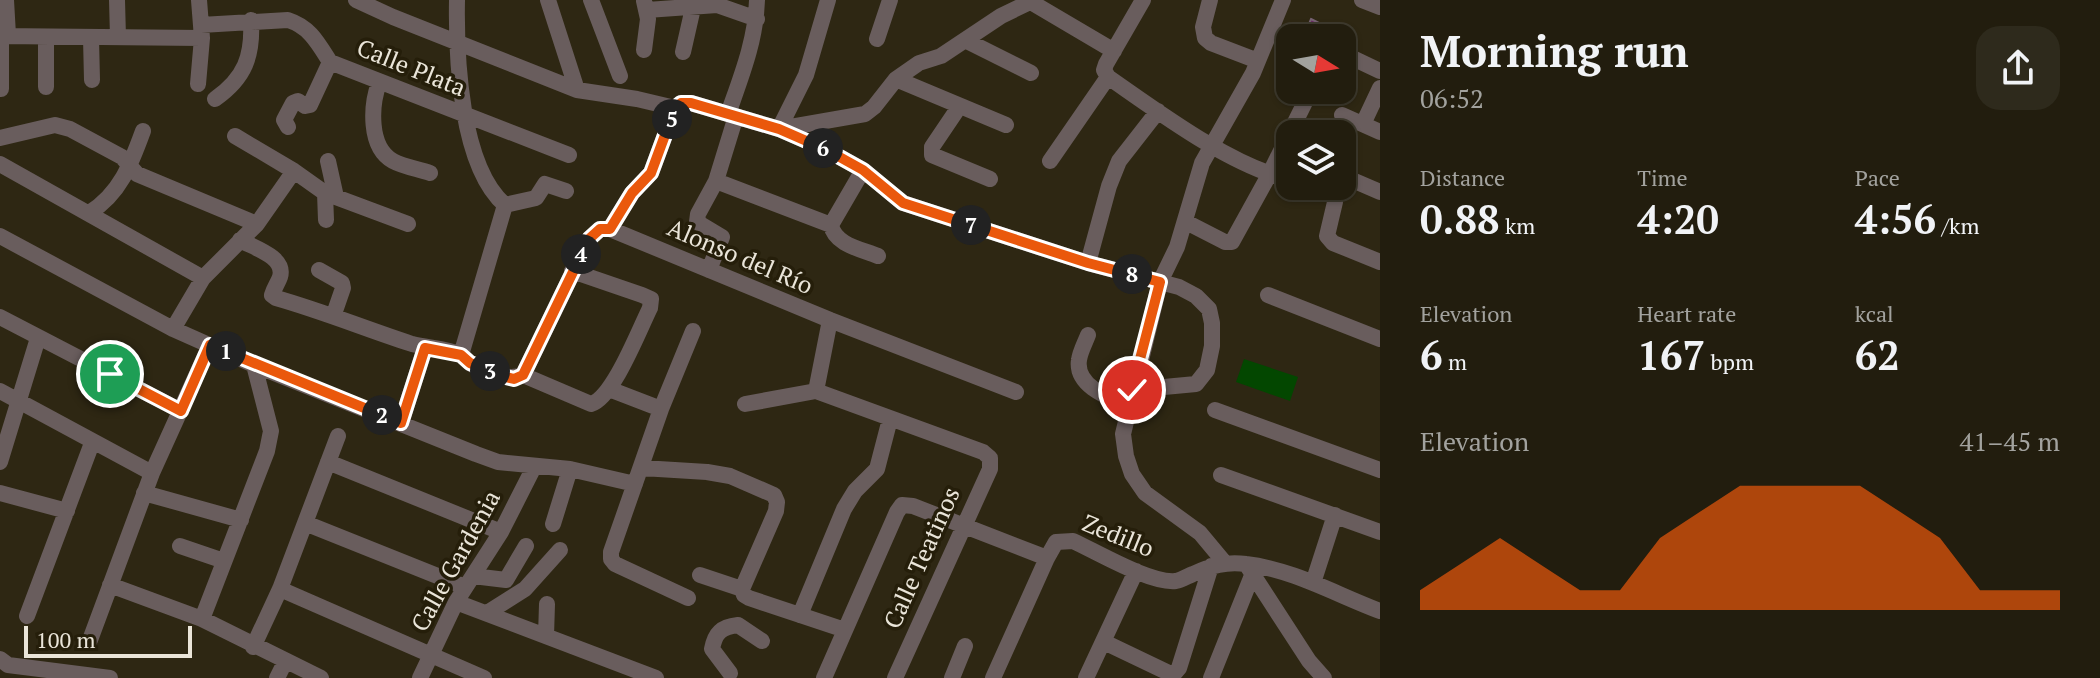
<!DOCTYPE html>
<html lang="en">
<head>
<meta charset="utf-8">
<style>
  :root { --surface:#221d0e; --page:#2e2a1c; --text:#f1f3f6; --muted:#a2a29e; --line:#3f3b2e; --accent:#ea580c }
  body { margin:0; font-family:"PT Serif",serif; background:var(--page); color:var(--text); height:100vh; display:flex; flex-direction:column; font-size:30px; white-space:nowrap }
  * { box-sizing:border-box; margin:0 }
  p { font-size:26px; color:var(--muted) }
  .icon { flex:none; width:44px; height:44px; fill:none; stroke:currentColor; stroke-width:2; stroke-linecap:round; stroke-linejoin:round }
  .map { position:relative; flex:1; overflow:hidden }
  .side { display:flex; flex-direction:column; background:var(--surface); width:720px }
  .side>* { flex:none }
  .needle { width:52px; rotate:101deg }
  .buttons { position:absolute; left:1276px; top:24px; display:grid; gap:16px }
  .buttons a { display:grid; place-items:center; width:80px; height:80px; border-radius:16px; background:var(--surface); box-shadow:0 2px 6px #0004,0 0 0 2px var(--line); font-size:40px }
  .scale { position:absolute; left:24px; bottom:20px; width:168px; box-sizing:border-box; padding-left:8px; border:4px solid #eae5d9; border-top:0; font-size:22px; line-height:28px; white-space:nowrap; color:#eae5d9; -webkit-text-stroke:6px #251e0a; paint-order:stroke }
  .pin { position:absolute; display:grid; place-items:center; width:68px; height:68px; color:#fff; margin:-34px; border:4px solid #fff; border-radius:50%; box-shadow:0 2px 8px #0007 }
  .km { position:absolute; width:40px; height:40px; margin:-20px; border-radius:50%; background:#222; color:#fff; font-size:22px; line-height:40px; text-align:center }
  .round { display:grid; place-items:center; flex:none; width:84px; height:84px; border-radius:24px; background:var(--page) }
  .headline { display:flex; align-items:center; justify-content:space-between; height:136px; padding:0 40px }
  h1 { font-size:44px; font-weight:600; line-height:60px }
  .figures { display:grid; grid-template-columns:repeat(3,1fr); gap:12px; height:136px; padding:8px 40px }
  .figures div { display:grid; align-content:center }
  .figures b { font-size:40px; font-weight:600 }
  .figures small { font-size:22px; font-weight:400 }
  .figures p { font-size:22px }
  .chart { height:224px; padding:16px 40px }
  .chart p { display:flex; justify-content:space-between }
  .chart svg { width:100%; height:144px; margin-top:8px; fill:var(--accent); opacity:.7 }
  main { display:flex; flex:1; min-height:0 }
  .map>svg:first-child { display:block }
  .garden { fill:#034700 }
  .building { fill:url(#building-back-hatch); stroke:#766272; stroke-width:2 }
  .lines { fill:none; stroke-linecap:round; stroke-linejoin:round }
  .minor { stroke:#695d5d; stroke-width:16 }
  .route-casing { stroke:#fff; stroke-width:16 }
  .route { stroke:#ea580c; stroke-width:10 }
  .labels { text-anchor:middle; stroke-width:7; stroke-linejoin:round; paint-order:stroke }
  .street-label { font-size:24px; fill:#eae5d9; stroke:#251e0a }
</style>
</head>
<body>
<main>
<div class="map">
<svg width="1380" height="678" viewBox="0 0 1380 678">
  <defs>
    <pattern id="building-back-hatch" width="6" height="6" patternUnits="userSpaceOnUse" patternTransform="scale(2)"><rect width="6" height="6" fill="#6a2763"/><path d="M-1 5l2 2M0 0l6 6M5-1l2 2" fill="none" stroke="#7f4679"/></pattern>
  </defs>
  <rect width="100%" height="100%" fill="#2e2713"/>
  <path class="garden" d="M1244 359 1298 377 1290 401 1236 382Z"/>
  <path class="building" d="M1311 19 1321 24 1314 38H1303Z"/>
  <g class="lines">
    <path class="minor" d="M6 0 8 35
      M117 0 118 37
      M356 0 393 17 577 90 637 99 675 108
      M457 0C456 56 460 166 505 205
      M548 0 577 90
      M591 0 620 76
      M1143 0 1106 64 1104 70 1108 77C1160 113 1229 165 1290 180
      M1210 0 1203 27 1205 38 1211 43 1258 61
      M1362 0 1380 7
      M1031 2 1114 51
      M647 10 717 5 757 19
      M201 25 288 20C310 27 318 43 330 62L569 155
      M0 36 202 38
      M1 36V89
      M91 38 92 80
      M877 39 890 0
      M965 40 1031 73
      M644 50 648 19 644 1
      M683 52 693 8
      M1342 53 1380 71
      M896 79 1006 125
      M379 83C371 105 368 147 393 161 404 167 419 169 430 173
      M198 84 202 38 199 0
      M46 87V37
      M215 99C245 78 253 56 251 20
      M959 107 932 147V155L990 179
      M728 114C741 77 756 40 757 0
      M1342 115 1380 132
      M1363 124 1380 88
      M288 127 284 120 293 103 298 101 305 106 310 105 330 62
      M779 129 865 114 874 107 896 79 919 63 941 56 1001 16 1034 0
      M779 129 806 75 828 0
      M235 136 294 171 325 193 408 224
      M0 138 55 125 70 129 122 157 137 174 257 224
      M328 161 336 197
      M1050 161 1108 77
      M0 164 203 278
      M1342 178 1350 179 1380 192
      M716 181 831 225
      M1333 186 1335 202 1327 236 1333 243 1380 262
      M325 193 326 220
      M505 205 536 198 545 184 566 191
      M89 213C120 194 131 164 143 131
      M1186 222 1225 242H1232L1269 175 1311 90
      M831 225 863 170
      M831 225C835 245 861 249 878 256
      M610 229 632 193 651 173 675 108 681 103H691L779 129 827 150 863 170 903 203 1088 263 1179 287 1196 296 1209 309 1212 323V346L1207 370 1196 384 1132 390
      M0 236 173 329 254 365 476 454 498 462 570 469 635 484
      M240 240C254 248 286 257 280 277 278 283 274 288 272 295L276 298C322 311 366 329 412 344 427 348 447 348 461 355 464 356 467 361 470 363 484 372 507 381 523 375
      M1088 263 1109 186 1119 161 1158 111
      M319 270 342 283 343 288 334 314
      M709 270 722 237 697 222 698 214 716 181 736 116
      M1268 295 1380 339
      M0 317 181 411
      M173 329 203 278 257 224 294 171
      M1088 335C1085 343 1080 352 1079 360 1075 386 1109 398 1128 406
      M461 355 505 205
      M523 375 589 239 600 229H610L830 320 1016 392
      M523 375 591 404C613 398 639 330 650 308L651 299 642 295 572 271
      M609 389 661 409
      M0 391 152 473
      M816 391 830 320
      M745 404 816 391 983 452 990 458V469L895 678
      M1215 410 1380 470
      M401 423 425 348
      M0 462 38 338
      M328 462 501 532
      M642 468 707 472 730 476 774 495 777 502 776 511 742 589
      M1221 475 1380 532
      M0 493 67 511
      M144 493 241 520
      M305 523 465 587
      M553 524 570 469
      M180 546 224 561
      M1225 563 1200 533 1145 493 1132 474 1126 456 1123 434 1160 282 1177 247 1202 163 1253 73 1283 0
      M1246 564 1309 661 1324 678
      M700 575 742 589 744 595 749 598 845 630
      M473 576 506 580 526 546
      M1313 583 1335 515
      M110 585 202 619 321 678
      M280 589 484 678
      M688 598 615 564 611 559V552L661 409 693 331
      M456 602 656 678
      M487 613 525 589 560 550
      M800 615 844 509 855 491 877 469 890 419
      M27 616 92 443
      M202 619 267 451 271 431 254 365
      M546 636 547 604
      M90 640 152 473 210 345
      M1104 642 1173 675 1179 668 1211 566
      M253 647 280 589 338 436
      M0 659 8 665 110 678
      M730 673 712 649C715 633 721 627 738 625L762 641
      M277 678 285 662
      M420 678 456 602 501 532 534 467
      M824 678 897 512 902 505 913 506 1047 558
      M952 678 965 646
      M993 678 1047 558 1056 542 1073 541C1097 552 1151 584 1176 581 1181 580 1188 576 1193 574 1211 566 1226 561 1246 564 1292 569 1337 595 1380 611
      M1086 678 1136 571
      M1211 678 1253 573"/>
  </g>
  <g class="lines">
    <g class="route-casing">
      <path id="route" d="M110 374 181 411 210 345 401 423 425 348 461 355 470 363 502 376 514 379 523 375 589 239 600 229H610L632 193 651 173 675 108 681 103H691L779 129 827 150 863 170 903 203 1088 263 1160 282 1132 390"/>
    </g>
    <use href="#route" class="route"/>
  </g>
  <g class="labels">
    <g class="street-label">
      <text transform="translate(411 68) rotate(22)" y="8">Calle Plata</text>
      <text transform="translate(740 257) rotate(23)" y="8">Alonso del Río</text>
      <text transform="translate(1118 536) rotate(22)" y="8">Zedillo</text>
      <text transform="translate(922 558) rotate(-66)" y="8">Calle Teatinos</text>
      <text transform="translate(456 561) rotate(-61)" y="8">Calle Gardenia</text>
    </g>
  </g>
</svg>
<div class="buttons">
<a><svg class="needle" viewBox="-14 -14 28 28"><path d="M0-13l5 13h-10z" fill="#e53935"/><path d="M0 13l5-13h-10z" fill="#a2a29e"/></svg></a>
<a><svg class="icon" aria-label="layers" viewBox="0 0 24 24"><path d="M12 4l9 5-9 5-9-5zM3 14l9 5 9-5"/></svg></a>
</div>
<div class="scale">100 m</div>
<div class="pin" style="left:110px;top:374px;background:#1e9e55"><svg class="icon" aria-label="arrive" viewBox="0 0 24 24"><path d="M6 21V4h12l-3 4 3 4H6"/></svg></div>
<div class="pin" style="left:1132px;top:390px;background:#d93025"><svg class="icon" aria-label="check" viewBox="0 0 24 24"><path d="M5 12l5 5 9-10"/></svg></div>
<b class="km" style="left:226px;top:351px">1</b>
<b class="km" style="left:382px;top:415px">2</b>
<b class="km" style="left:490px;top:371px">3</b>
<b class="km" style="left:581px;top:254px">4</b>
<b class="km" style="left:672px;top:119px">5</b>
<b class="km" style="left:823px;top:148px">6</b>
<b class="km" style="left:971px;top:225px">7</b>
<b class="km" style="left:1132px;top:274px">8</b>
</div>
<section class="side">
<div class="headline"><div><h1>Morning run</h1><p>06:52</p></div><a class="round"><svg class="icon" aria-label="share" viewBox="0 0 24 24"><path d="M12 15V3M7 8l5-5 5 5M5 13v7h14v-7"/></svg></a></div>
<div class="figures">
<div><p>Distance</p><b>0.88<small> km</small></b></div>
<div><p>Time</p><b>4:20</b></div>
<div><p>Pace</p><b>4:56<small> /km</small></b></div>
</div>
<div class="figures">
<div><p>Elevation</p><b>6<small> m</small></b></div>
<div><p>Heart rate</p><b>167<small> bpm</small></b></div>
<div><p>kcal</p><b>62</b></div>
</div>
<div class="chart"><p><span>Elevation</span>41–45 m</p>
<svg viewBox="0 0 160 44" preserveAspectRatio="none"><path d="M0 44V38L10 30L20 22L30 30L40 38L50 38L60 22L70 14L80 6L90 6L100 6L110 6L120 14L130 22L140 38L150 38L160 38V44z"/></svg>
</div>
</section>
</main>
</body>
</html>
